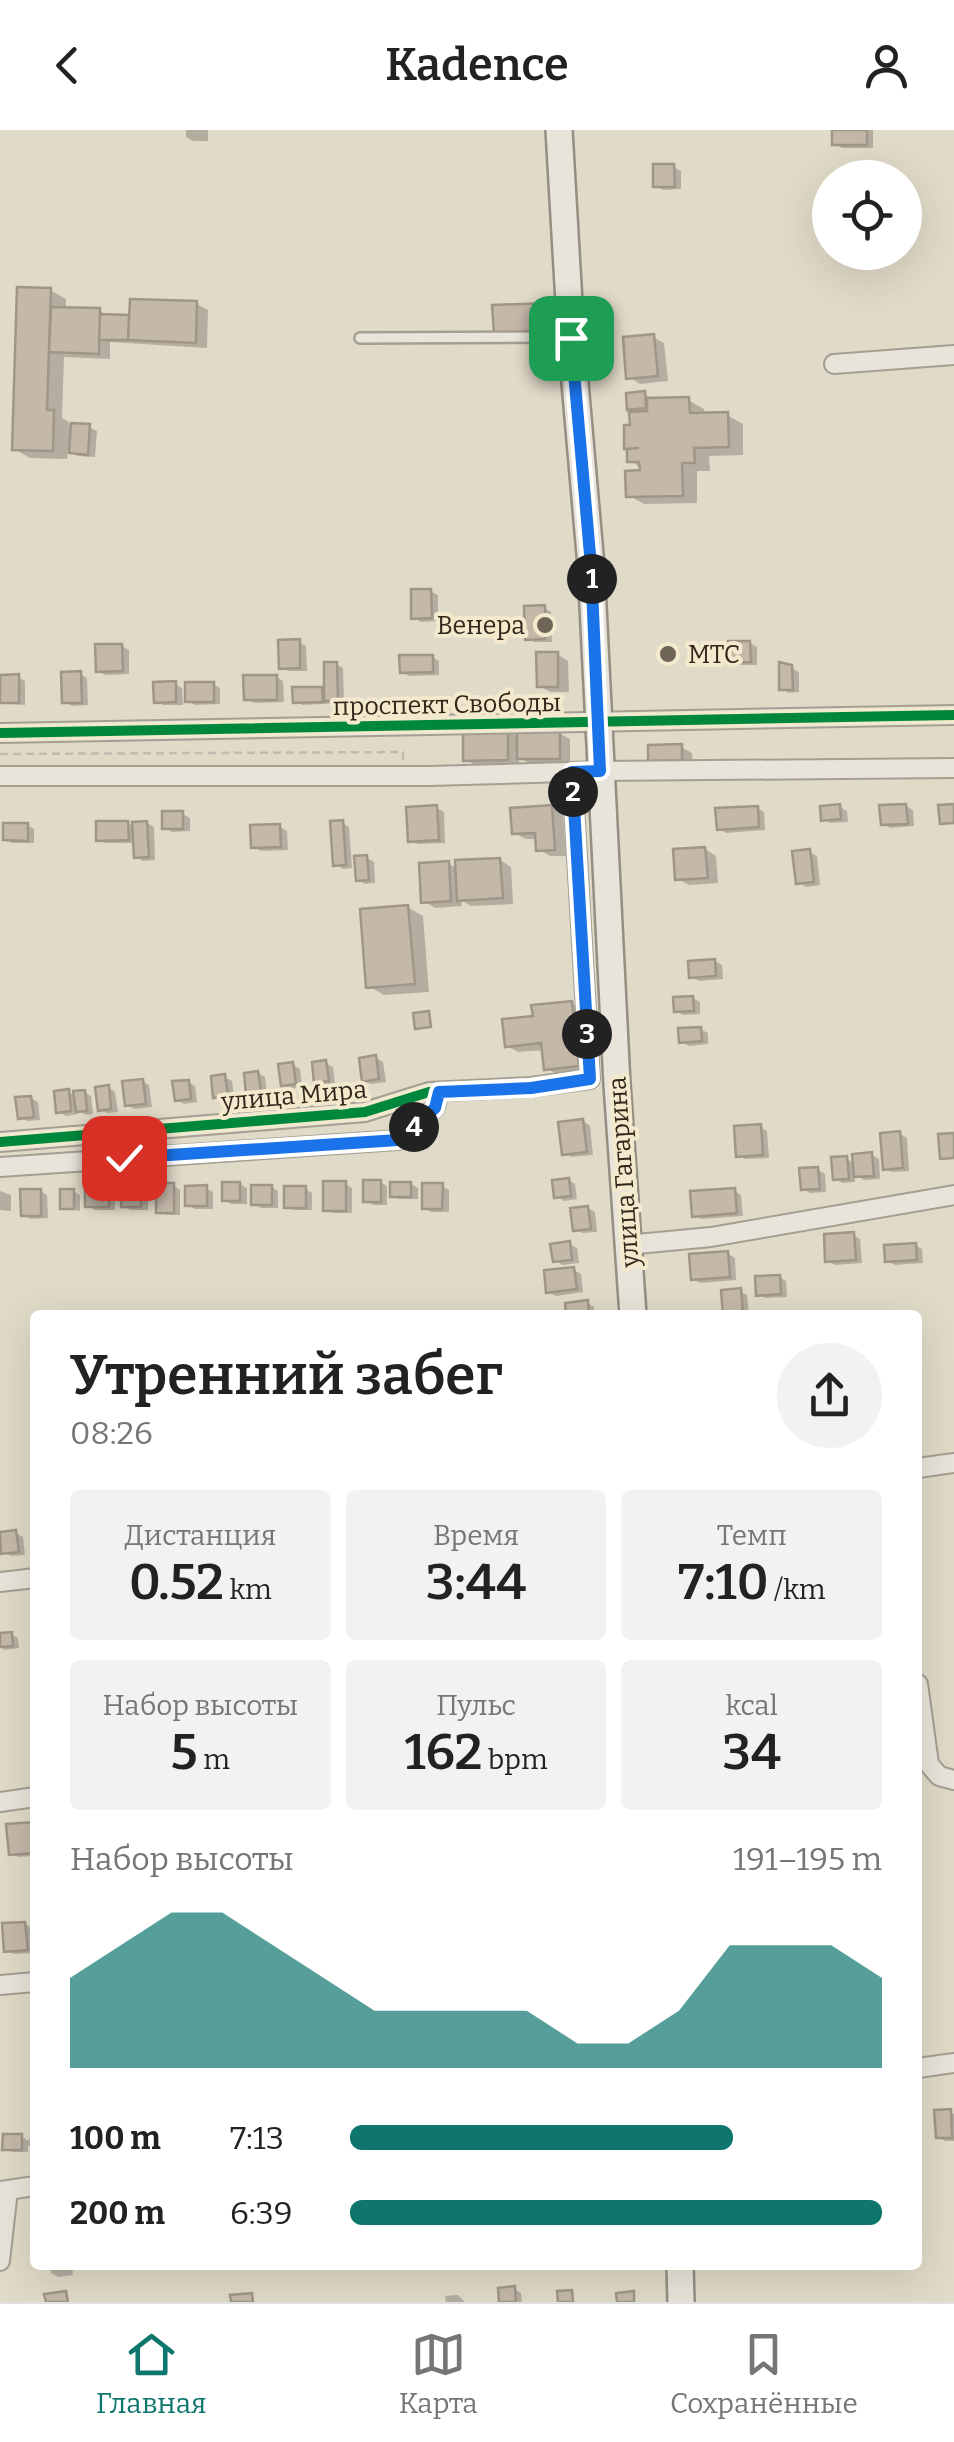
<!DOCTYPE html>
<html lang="ru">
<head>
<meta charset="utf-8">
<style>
  :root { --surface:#fff; --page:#f2f2f2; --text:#222; --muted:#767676; --line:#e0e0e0; --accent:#0f766e }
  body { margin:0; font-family:Bitter,serif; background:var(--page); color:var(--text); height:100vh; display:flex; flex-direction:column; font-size:38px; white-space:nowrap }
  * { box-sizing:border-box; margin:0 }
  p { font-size:32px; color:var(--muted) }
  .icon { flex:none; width:55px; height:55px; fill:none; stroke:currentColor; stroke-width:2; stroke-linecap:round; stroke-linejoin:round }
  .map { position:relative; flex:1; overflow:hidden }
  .sheet { position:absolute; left:30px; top:1180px; width:892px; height:960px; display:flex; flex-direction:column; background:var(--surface); border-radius:10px; box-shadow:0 10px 40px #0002 }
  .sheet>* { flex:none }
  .controls { position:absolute; left:812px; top:30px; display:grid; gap:20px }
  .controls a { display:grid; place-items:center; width:110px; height:110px; border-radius:50%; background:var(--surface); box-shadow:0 10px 40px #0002; font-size:50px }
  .pin { position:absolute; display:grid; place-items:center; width:85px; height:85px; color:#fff; margin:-42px; border-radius:20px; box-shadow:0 5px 15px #0006 }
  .km { position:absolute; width:50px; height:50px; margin:-25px; border-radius:50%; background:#222; color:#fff; font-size:28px; line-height:50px; text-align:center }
  .round { display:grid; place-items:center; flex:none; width:105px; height:105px; border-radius:52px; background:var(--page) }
  .headline { display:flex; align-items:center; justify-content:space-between; height:170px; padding:0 40px }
  h1 { font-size:55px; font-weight:600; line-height:75px }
  .stats { display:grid; grid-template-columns:repeat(3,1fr); gap:15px; height:170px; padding:10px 40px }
  .stats div { display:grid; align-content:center; border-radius:10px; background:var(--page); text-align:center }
  .stats b { font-size:50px; font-weight:600 }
  .stats small { font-size:28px; font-weight:400 }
  .stats p { font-size:28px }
  .chart { height:280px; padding:20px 40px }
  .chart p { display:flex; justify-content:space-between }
  .chart svg { width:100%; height:180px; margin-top:10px; fill:var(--accent); opacity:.7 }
  ul { padding:0 40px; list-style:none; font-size:32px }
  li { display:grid; grid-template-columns:160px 120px 1fr; align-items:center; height:75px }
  li i { height:25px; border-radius:12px; background:var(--accent) }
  header { display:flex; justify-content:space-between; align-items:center; height:130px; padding:0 40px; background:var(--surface); font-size:45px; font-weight:600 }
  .tab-bar { display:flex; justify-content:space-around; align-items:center; height:140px; border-top:2px solid var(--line); background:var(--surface); font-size:28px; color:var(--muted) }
  .tab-bar a { display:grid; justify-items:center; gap:5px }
  .tab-bar .selected { color:var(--accent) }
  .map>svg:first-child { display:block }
  .shadow { fill:#0003 }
  .building { fill:#c4b8a9; stroke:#a09688; stroke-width:2.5 }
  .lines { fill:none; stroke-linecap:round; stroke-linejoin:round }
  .service-casing { stroke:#a59f92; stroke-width:14 }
  .minor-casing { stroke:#a59f92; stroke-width:22 }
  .secondary-casing { stroke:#958e82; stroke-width:30 }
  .path { stroke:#c1bbb1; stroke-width:2.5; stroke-dasharray:8 5; stroke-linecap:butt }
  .service { stroke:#e8e4da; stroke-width:9 }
  .minor { stroke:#e8e4da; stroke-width:18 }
  .secondary { stroke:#e8e4da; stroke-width:25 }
  .cycleway-casing { stroke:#f3e9cc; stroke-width:16 }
  .cycleway { stroke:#00873e; stroke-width:10 }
  .route-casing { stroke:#fff; stroke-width:20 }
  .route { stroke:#1a73e8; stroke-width:12 }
  .poi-dot { fill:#6f6658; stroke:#f3e9cc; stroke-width:4 }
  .labels { text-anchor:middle; stroke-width:8; stroke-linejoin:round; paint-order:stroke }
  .poi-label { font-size:25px; fill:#32271b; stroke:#f3e9cc; text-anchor:end }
  .street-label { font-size:25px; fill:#32271b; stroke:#f3e9cc }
</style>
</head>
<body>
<header><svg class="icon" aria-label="back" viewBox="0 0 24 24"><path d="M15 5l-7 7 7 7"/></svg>Kadence<svg class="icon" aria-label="person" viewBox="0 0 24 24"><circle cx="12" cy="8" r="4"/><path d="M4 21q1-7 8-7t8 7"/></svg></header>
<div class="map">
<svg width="954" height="2172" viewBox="0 0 954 2172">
  <rect width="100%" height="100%" fill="#e0dac8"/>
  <path class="shadow" d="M186 0H208V11H193L186 7Z
    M835 0H873V18H842L834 14Z
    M674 37 681 41V59L663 60 656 56Z
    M50 160 66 169V180L100 181 111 187 128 188 132 191 197 174 208 180 207 218 110 212V229L64 227 62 288 69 292V295L89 297 97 301 95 327 78 326 68 320 67 329 30 328 14 319Z
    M544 175 555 182 556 207 507 209 496 202Z
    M653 207 664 213 668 251 640 254 629 247Z
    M644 264 651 268 688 270 704 279V285H727L743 294V325L709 326 710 341H697V373L644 374 628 365 642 343V338L630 331 626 298 632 297 640 284 630 278Z
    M430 461 438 465V491L421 492 414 488Z
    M544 478 551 482 552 512H534L527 508Z
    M299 512 306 516 307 541H288L281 537Z
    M750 513 757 517V535H738L731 531Z
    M122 516 129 520V544L105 545 98 541Z
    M557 524 568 531 569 562H550L539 556Z
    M432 527 439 531V545L409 546 402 542Z
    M336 534 343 538 344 573 302 575 295 571V560L327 559Z
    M791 538 799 542V562L789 563 782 559Z
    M80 544 87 548 88 575 72 576 64 571Z
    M0 547H18L25 551V575L0 573Z
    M276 547 283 551 284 572 254 573 246 569Z
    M175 554 182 558 183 575H163L156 571Z
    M213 554 220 558V574L195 575 188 571Z
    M507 600 520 608 559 603 570 609V634L531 635 519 627V636H477L465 629Z
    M681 617 692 623 693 636H662L651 629Z
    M906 676 913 680 914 696 890 698 883 694Z
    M840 677 847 681 848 692 830 693 823 689Z
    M437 678 444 682 445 713 418 714 410 710Z
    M552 678 563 684 566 726H550L539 720 538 709H526L514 703Z
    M757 678 764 682 765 700 726 703 719 699Z
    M183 684 190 688V701L172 702 165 697Z
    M128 693 134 697 147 693 154 697 155 730 143 731 136 727 135 713H105L98 709Z
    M342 693 349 697 352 738 343 739 336 735Z
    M27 695 34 699V713H12L5 709Z
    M280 697 287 701 288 720 261 721 254 717Z
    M705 719 716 726 718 753 689 755 678 749Z
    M809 722 817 726 820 755 806 757 799 752Z
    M366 727 374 732 375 753 365 754 358 750Z
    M500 730 511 737 513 774 471 776 461 770 462 776 435 778 424 771 448 733 458 739Z
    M407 777 423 786 429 862 384 865 368 856Z
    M715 831 722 835 723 849 699 851 692 847Z
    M693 868 700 872V884L683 885 676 881Z
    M571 874 583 880 589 941 558 945 546 938 544 920 518 922 507 916Z
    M700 899 708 903V914L689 916 682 912Z
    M376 928 383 932 386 952 371 954 364 950Z
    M325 933 333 937 335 954 324 956 317 952Z
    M292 934 300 939 302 957 290 959 283 955Z
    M258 943 265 947 267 965 256 966 248 962Z
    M224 947 232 951 234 969 223 970 216 966Z
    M142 951 149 955 152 977 134 979 127 975Z
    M188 952 195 956 197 972 184 974 177 970Z
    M108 957 115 962 118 982 107 983 100 979Z
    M68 962 77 967 84 962 91 966 93 984 86 985 77 980 78 984 66 986 59 982Z
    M31 968 38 972 40 990 27 991 20 987Z
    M583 991 590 996 593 1025 571 1027 564 1023Z
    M760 997 767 1001 769 1028 745 1029 738 1025Z
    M900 1004 907 1008 909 1041 892 1042 885 1038Z
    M872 1025 879 1029 880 1049 864 1050 855 1045V1052L842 1053 835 1048 847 1029 856 1034Z
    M818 1040 825 1044 826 1062 810 1063 803 1059Z
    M568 1050 575 1054 577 1069 564 1071 557 1066Z
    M380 1052 387 1056V1075H373L366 1071Z
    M240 1054 247 1058V1074H231L224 1070Z
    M345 1054 352 1058V1083H333L326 1079Z
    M411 1054 418 1058V1069H399L392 1065Z
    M173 1055 180 1060V1085H166L159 1081Z
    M442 1056 449 1060V1082H431L424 1078Z
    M271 1057 278 1061V1078H261L254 1074Z
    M206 1058 213 1062V1079H195L188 1075Z
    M305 1059 312 1063V1080H294L287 1076Z
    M108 1060 115 1064V1080H95L88 1076Z
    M140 1060 148 1064V1080H130L123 1076Z
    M734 1060 741 1065 743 1086 701 1089 694 1085Z
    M0 1061 11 1065V1081L0 1080Z
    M40 1061 47 1065 48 1088 30 1089 23 1084Z
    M73 1061 80 1065V1081L63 1078Z
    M588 1078 595 1082 597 1102 582 1103 575 1099Z
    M853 1105 860 1109 862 1133 835 1135 828 1131Z
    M570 1114 577 1118 579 1133 562 1135 555 1130Z
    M915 1115 922 1119 923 1133 895 1135 888 1131Z
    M728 1124 735 1128 736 1150 700 1153 693 1149Z
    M574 1140 581 1144 583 1162 556 1166 548 1162Z
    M779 1147 786 1151 787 1167 766 1168 759 1164Z
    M740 1161 747 1165 749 1185 725 1184Z
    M587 1173 594 1177 595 1185H569Z
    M16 1403 23 1407 25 1425 11 1426 4 1422Z
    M11 1504 18 1508 19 1518 5 1520 0 1517V1505Z
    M35 1695V1726L18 1727 11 1723Z
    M25 1794 32 1798 34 1823 14 1824 7 1820Z
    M950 1982 954 1984V2011H945L938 2007Z
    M22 2007 29 2011V2008H35V2019L28 2015V2022H12L5 2018Z
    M50 2135H72L73 2145 58 2147 51 2143Z
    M514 2159 521 2163 522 2172H502Z
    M458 2165 465 2172H446L445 2166Z"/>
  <path class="building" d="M832 0H867V15H832Z
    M653 34H674L675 57H653Z
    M17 157 51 158 47 280H54L53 321 12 320Z
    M130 169 197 171 196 213 128 210Z
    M545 173 546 201 494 203 492 175Z
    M51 177 100 178 99 224 49 222Z
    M100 184 129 185 128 210H99Z
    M654 204 658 246 626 249 623 207Z
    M645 261 646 278 627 280 626 263Z
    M689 267 690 283 728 282 729 317 694 318 695 333H682L683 366 626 367 625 341 640 340 639 332H627V319L639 318 624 319V295H630L629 282 647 281V268Z
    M71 293 90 294 88 325 69 323Z
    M411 459H431L432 488 411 489Z
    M545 475V509L525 510 524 476Z
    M300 509V538L279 539 278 510Z
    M728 511H750L751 532 729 533Z
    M95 514H122L123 541 96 542Z
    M536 522H558V557H537Z
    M399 525H433V542L400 543Z
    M324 532H337L338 571H324Z
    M779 532 792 535 793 560H779Z
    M81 541 82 573H62L61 542Z
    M19 544V573H0V545Z
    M243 545H277V570H244Z
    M176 551V572L154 573 153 552Z
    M185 552H214V572H185Z
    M292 557H322L323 572 293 573Z
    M463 598H508V630L463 631Z
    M517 600H560V629H517Z
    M682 614V630L648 631V615Z
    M840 674 841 689 821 691 820 676Z
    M906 674 908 694 881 695 879 675Z
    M954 674V693L940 694 938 675Z
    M437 675 439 710 408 712 406 677Z
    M552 675 555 720 536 721 535 703 512 704 510 678Z
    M758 676 759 697 717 700 715 678Z
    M162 681H183V699H162Z
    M343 690 346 735 333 736 330 691Z
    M96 691H128L129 710 96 711Z
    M147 691 149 727 134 728 132 692Z
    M3 693H28V711L3 710Z
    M280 694 281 717 251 718 250 695Z
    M705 717 708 748 675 750 673 719Z
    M810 719 814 752 796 754 792 721Z
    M367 725 369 750 356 751 354 726Z
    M500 728 503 768 457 771 455 730Z
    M449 731 451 771 421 773 419 733Z
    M408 775 415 854 366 858 360 779Z
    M715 829 716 846 689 848 688 831Z
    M693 866 694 881 674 882 673 867Z
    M572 871 579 936 544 940 541 913 505 917 502 889 533 886 531 875Z
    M429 881 431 897 415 899 413 883Z
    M701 897 702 911 679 913 678 898Z
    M376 925 379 949 362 952 359 928Z
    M326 930 329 951 314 953 312 932Z
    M293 932 296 954 281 956 278 934Z
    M258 941 261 962 246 964 244 943Z
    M225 944 228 966 213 968 211 946Z
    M143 949 146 974 125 976 122 951Z
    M189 950 191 969 175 971 172 951Z
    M109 955 111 979 98 981 95 957Z
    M69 959 71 981 56 983 54 961Z
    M85 960 87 981 76 982 73 961Z
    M31 966 34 987 18 989 15 967Z
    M583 989 587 1022 562 1025 558 992Z
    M761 994 763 1025 736 1027 734 996Z
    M900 1001 903 1038 883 1040 880 1003Z
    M954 1003V1028L940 1029 938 1004Z
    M872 1022 874 1046 854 1047 852 1024Z
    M847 1026 849 1049 833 1050 831 1027Z
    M818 1037 820 1059 801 1060 799 1038Z
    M569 1048 571 1066 554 1068 552 1050Z
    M363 1050H381V1072H363Z
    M323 1051H346V1081H323Z
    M222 1052H240V1071H222Z
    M390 1052H411V1067H390Z
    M156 1053H174V1083H156Z
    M422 1053H443L442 1079H422Z
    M207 1055V1076H185V1056Z
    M251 1055H272V1075H251Z
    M284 1056H306V1078H284Z
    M85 1057H109V1077H85Z
    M121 1058H141V1077H121Z
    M735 1058 737 1083 692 1087 690 1061Z
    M20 1059H41V1086H21Z
    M60 1059H74V1079H60Z
    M588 1076 591 1099 573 1101 570 1078Z
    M854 1102 856 1130 825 1132 824 1104Z
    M570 1111 572 1130 553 1132 550 1114Z
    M916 1113 917 1130 885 1132 884 1115Z
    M728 1121 730 1147 691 1150 689 1124Z
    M574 1137 577 1159 546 1163 544 1140Z
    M780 1145 781 1164 756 1166 755 1146Z
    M741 1158 743 1184 723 1185 721 1160Z
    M588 1170 589 1185H566L565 1173Z
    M16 1400 19 1422 1 1424 0 1402Z
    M12 1502 13 1516 0 1517V1503Z
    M35 1692V1723L9 1725 6 1694Z
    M25 1792 28 1820 4 1822 2 1793Z
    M951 1979 952 2008H936L934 1980Z
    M3 2004H22V2020H2Z
    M515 2156 516 2172H499L498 2158Z
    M572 2160 573 2172H558L557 2161Z
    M66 2161 68 2172H46L44 2164Z
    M634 2161V2172H617L616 2163Z
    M252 2163 253 2172H231L230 2165Z"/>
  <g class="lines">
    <g class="service-casing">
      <path id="service" d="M360 208 568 207"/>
    </g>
    <g class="minor-casing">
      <path id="minor" d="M834 234 954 225
        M0 603 954 585
        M0 646H429L600 641 954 638
        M0 1012 365 982 429 962 531 957 590 949 572 642
        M0 1037 398 1010 435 977 439 962
        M627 1115 711 1107 954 1065
        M918 1338 954 1333
        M0 1452 35 1448
        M918 1554 929 1634 939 1646 954 1650
        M0 1672 35 1667
        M0 1855 35 1852
        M918 1938 954 1933
        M0 2061 35 2056
        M0 2131 8 2060"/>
    </g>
    <g class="secondary-casing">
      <path id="secondary" d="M559 0 571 207 591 436 617 954 633 1185
        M680 2135 681 2172"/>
    </g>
    <path class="path" d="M0 624 403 622V630"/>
    <use href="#service" class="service"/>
    <use href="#minor" class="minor"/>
    <use href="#secondary" class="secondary"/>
    <g class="cycleway-casing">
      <path id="cycleway" d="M0 603 954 585
        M0 1012 365 982 429 962 531 957 590 949 572 642"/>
    </g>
    <use href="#cycleway" class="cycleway"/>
  </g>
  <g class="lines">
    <g class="route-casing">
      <path id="route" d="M124 1028 398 1010 435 978 439 962 531 958 590 949 572 642 600 641 591 436 571 208"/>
    </g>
    <use href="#route" class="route"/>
  </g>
  <g class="poi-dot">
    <circle cx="545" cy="495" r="10"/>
    <circle cx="668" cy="524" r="10"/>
  </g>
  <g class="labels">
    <g class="poi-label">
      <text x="525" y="504">Венера</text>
      <text x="688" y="533" text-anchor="start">МТС</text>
    </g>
    <g class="street-label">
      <text transform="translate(447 574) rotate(-1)" y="9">проспект Свободы</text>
      <text transform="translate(294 965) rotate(-5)" y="9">улица Мира</text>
      <text transform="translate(623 1042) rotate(-94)" y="9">улица Гагарина</text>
    </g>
  </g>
</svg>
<div class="controls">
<a><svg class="icon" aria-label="locate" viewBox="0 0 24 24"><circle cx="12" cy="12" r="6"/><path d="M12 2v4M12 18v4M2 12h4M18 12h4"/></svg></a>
</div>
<div class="pin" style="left:571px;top:208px;background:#1e9e55"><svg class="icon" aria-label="arrive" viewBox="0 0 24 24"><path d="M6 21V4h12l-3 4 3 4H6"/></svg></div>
<div class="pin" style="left:124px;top:1028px;background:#d93025"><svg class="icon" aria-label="check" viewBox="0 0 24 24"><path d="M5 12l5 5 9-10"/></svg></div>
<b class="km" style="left:592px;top:449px">1</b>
<b class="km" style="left:573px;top:662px">2</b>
<b class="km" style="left:587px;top:904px">3</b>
<b class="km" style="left:414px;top:997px">4</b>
<section class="sheet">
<div class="headline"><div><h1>Утренний забег</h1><p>08:26</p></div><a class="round"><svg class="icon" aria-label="share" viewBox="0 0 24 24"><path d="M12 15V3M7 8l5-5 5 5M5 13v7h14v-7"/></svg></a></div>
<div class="stats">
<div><p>Дистанция</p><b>0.52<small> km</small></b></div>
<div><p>Время</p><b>3:44</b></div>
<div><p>Темп</p><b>7:10<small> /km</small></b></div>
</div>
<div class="stats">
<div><p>Набор высоты</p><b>5<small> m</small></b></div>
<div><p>Пульс</p><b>162<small> bpm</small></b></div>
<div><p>kcal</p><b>34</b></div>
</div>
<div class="chart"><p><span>Набор высоты</span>191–195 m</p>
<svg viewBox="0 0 160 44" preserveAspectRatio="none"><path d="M0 44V22L10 14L20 6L30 6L40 14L50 22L60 30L70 30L80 30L90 30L100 38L110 38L120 30L130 14L140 14L150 14L160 22V44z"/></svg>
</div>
<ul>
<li><b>100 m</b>7:13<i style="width:72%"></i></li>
<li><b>200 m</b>6:39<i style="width:100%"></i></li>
</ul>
</section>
</div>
<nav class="tab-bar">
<a class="selected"><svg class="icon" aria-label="home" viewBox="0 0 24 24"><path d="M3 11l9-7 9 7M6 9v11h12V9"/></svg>Главная</a>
<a><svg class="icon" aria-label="map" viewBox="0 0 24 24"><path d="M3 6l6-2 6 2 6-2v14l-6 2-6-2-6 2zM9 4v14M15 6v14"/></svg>Карта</a>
<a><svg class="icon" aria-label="saved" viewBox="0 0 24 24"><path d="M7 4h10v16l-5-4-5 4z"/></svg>Сохранённые</a>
</nav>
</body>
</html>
